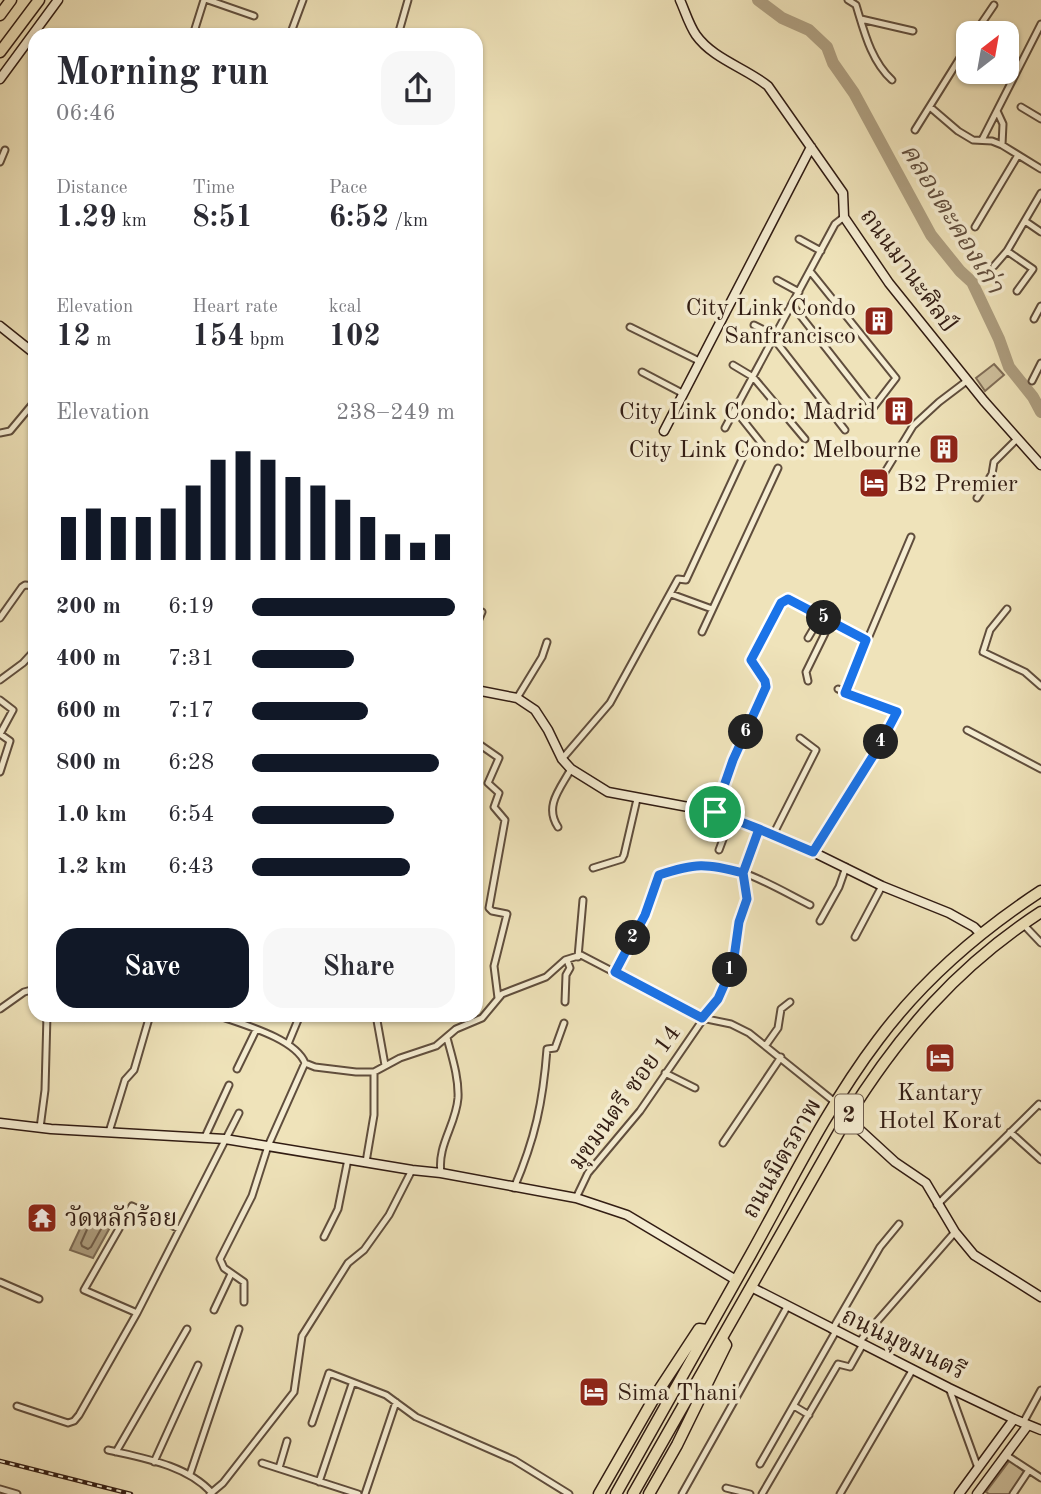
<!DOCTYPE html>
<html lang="en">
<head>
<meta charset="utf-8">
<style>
  :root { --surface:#fff; --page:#f7f7f7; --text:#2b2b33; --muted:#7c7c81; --accent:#111827 }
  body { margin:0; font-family:"Old Standard TT","Noto Serif Thai",serif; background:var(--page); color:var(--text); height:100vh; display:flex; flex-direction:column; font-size:26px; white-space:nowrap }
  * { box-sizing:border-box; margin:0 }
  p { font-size:23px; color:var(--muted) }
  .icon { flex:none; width:38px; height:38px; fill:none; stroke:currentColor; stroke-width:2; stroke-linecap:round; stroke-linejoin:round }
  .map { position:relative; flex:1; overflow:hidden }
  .panel { position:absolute; left:28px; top:28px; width:455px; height:994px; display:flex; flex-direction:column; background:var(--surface); border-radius:21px; box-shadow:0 2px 5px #0004 }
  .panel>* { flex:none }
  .needle { width:46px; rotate:31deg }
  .fabs { position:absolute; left:956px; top:21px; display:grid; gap:14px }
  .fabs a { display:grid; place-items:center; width:63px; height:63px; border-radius:14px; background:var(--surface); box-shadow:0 2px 5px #0004; font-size:35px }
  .pin { position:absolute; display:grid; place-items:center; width:60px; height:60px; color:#fff; margin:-30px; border:4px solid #fff; border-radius:50%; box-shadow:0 2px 7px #0007 }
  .km { position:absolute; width:35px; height:35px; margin:-18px; border-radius:50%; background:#222; color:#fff; font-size:19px; line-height:35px; text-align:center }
  .round { display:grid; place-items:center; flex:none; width:74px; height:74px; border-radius:21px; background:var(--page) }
  .summary { display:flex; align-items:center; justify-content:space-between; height:119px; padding:0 28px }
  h1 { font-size:38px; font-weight:700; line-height:52px }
  .stats { display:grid; grid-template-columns:repeat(3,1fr); gap:10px; height:119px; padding:7px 28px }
  .stats div { display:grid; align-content:center }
  .stats b { font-size:30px; font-weight:700 }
  .stats small { font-size:19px; font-weight:400 }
  .stats p { font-size:19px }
  .chart { height:196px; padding:14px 28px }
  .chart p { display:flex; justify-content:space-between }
  .chart svg { width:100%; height:126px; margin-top:7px; stroke:var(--accent); stroke-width:6 }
  .button { display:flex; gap:14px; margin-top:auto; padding:14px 28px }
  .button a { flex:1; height:80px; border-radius:21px; background:var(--accent); color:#fff; font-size:28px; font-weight:700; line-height:80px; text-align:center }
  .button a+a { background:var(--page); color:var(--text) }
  ul { padding:0 28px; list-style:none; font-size:23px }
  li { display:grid; grid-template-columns:112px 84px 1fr; align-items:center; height:52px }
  li i { height:18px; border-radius:9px; background:var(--accent) }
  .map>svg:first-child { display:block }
  .green { fill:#cfc19e; stroke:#806e58; stroke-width:2 }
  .water { fill:#ae9f81; stroke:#7c6b55; stroke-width:2 }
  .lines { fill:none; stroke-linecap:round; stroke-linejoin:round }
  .shore { stroke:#705e4a; stroke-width:2 }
  .river { stroke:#ae9f81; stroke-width:12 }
  .street-casing { stroke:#604e3d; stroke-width:9 }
  .secondary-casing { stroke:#311c13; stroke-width:11 }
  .highway-casing { stroke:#311c13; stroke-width:13 }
  .street { stroke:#f5edd2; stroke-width:5 }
  .secondary { stroke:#f5edd2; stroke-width:8 }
  .highway { stroke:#efe3ba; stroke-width:10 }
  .rail-casing { stroke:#311c13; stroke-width:4.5 }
  .rail { stroke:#f5edd2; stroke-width:2; stroke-dasharray:5; stroke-linecap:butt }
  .route-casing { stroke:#fff; stroke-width:14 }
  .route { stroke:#1a73e8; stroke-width:9 }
  .labels { text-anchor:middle; stroke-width:7; stroke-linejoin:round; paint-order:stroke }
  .shield { fill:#f5edd2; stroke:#6c5b4c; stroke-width:2 }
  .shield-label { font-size:23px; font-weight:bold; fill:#311c13 }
  .street-label { font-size:24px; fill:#311c13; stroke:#f5edd2 }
  .poi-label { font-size:24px; fill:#311c13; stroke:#f5edd2; text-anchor:end }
  .water-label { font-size:26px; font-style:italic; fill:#63503f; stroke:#f5edd2 }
</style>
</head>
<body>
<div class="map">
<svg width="1041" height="1494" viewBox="0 0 1041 1494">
  <rect width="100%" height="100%" fill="#efe3ba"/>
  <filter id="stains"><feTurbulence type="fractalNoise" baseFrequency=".00286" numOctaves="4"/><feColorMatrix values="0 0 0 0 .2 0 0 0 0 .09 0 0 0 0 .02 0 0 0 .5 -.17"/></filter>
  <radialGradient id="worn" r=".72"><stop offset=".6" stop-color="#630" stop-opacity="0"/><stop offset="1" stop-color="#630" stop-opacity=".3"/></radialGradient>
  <path class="green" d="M994 364 1004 375 985 391 976 378Z
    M1010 1460 1027 1474 1013 1494H989L986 1492Z"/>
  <path class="water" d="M87 1214 113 1222 93 1258 70 1250Z"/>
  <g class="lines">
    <path class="shore" d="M93 1223 100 1225 101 1229 91 1247 88 1249 82 1246 81 1243 89 1225Z"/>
    <path class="river" d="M758 0 782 18 809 30 827 47 833 63 854 93 931 235 960 271 972 282 999 339 1009 367 1033 397 1041 412"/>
    <g class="street-casing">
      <path id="street" d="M208 0 254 16
        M848 0 856 5C864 31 871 61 892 80
        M861 19 913 31
        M975 33 994 5
        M193 35 204 0
        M290 35 303 0
        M398 35 408 0
        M930 107 958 131 973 140 992 141 1002 145 1041 169
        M1021 107 1041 119
        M997 111 1003 124 1002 145
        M915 130 968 45
        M982 140 1041 24
        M0 162 5 150
        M1025 221 1041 232
        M975 227 1018 155
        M799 239 821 251
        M1007 251 1033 269 1017 291
        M994 266 1007 251 1041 193
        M777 280 799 292
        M793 306 873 408 896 378 810 271
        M1034 319 1041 306
        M754 325 776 336
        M630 327 699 361
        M774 339 845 430
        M733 365 753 377 805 439
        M642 372 682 393
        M1032 381 1041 363
        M735 410 762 444
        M725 428 835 224 844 217
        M0 433 10 431 35 401
        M882 477 913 426 939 402 968 380
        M977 498 992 474 994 462 1017 439
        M671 594 712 609
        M1007 609 990 630 983 652 1025 672 1041 686
        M0 618 22 587 25 585 35 586
        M476 626 482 612
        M702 632 778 468
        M808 638 821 616
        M0 680 23 663 35 650
        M808 681 806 672 831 621
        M845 693 911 537
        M517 698 542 657 547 642
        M0 700 13 710 0 734
        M967 730 1041 769
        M476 742 499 758 488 783 499 793 494 807 505 820 489 908 492 911 507 914 494 966 498 998
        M562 759 610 703 678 579 686 580 744 455
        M0 772 10 741 0 734
        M715 812 727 773 766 687 765 681 751 660 781 603 788 599 866 640
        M558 827C544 806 560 789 571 769
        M773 835 816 750 800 738
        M719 850 731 818
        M813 852 878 748 897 712 838 689
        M593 868 622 859 624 855 637 799
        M820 921 839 887 846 867
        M1023 924 1041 943
        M855 937 882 886
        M578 957 583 900
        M615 972 645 915 659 875C669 872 680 866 691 865 733 860 774 887 810 905
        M565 1002 566 975 570 968 567 960
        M0 1009 24 992 35 989
        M217 1015C241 1024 295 1038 305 1063L315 1067 356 1072H374L400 1058 436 1046 456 1029 482 1018 502 994 546 977 565 960 581 955 702 1018 731 1024 749 1033 836 1103
        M376 1015 385 1065
        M288 1044 300 1015
        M766 1045 778 1028 781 1009 790 1002
        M237 1069 256 1030
        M665 1073 695 1088
        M40 1128 45 1090 47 1015
        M109 1132 125 1080 134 1070 150 1015
        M1010 1132 1041 1160
        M205 1137 229 1085
        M723 1143 781 1057
        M366 1162 374 1115V1072
        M441 1173C437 1145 456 1125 458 1098 459 1078 452 1057 447 1038
        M514 1188C535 1139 543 1102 547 1049L555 1048 564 1023
        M576 1198 588 1173 640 1111 717 999 733 965 739 922 747 899 743 872 759 829
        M937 1205 1039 1104 1041 1106
        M324 1237 338 1209 348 1159
        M0 1282 39 1299
        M244 1302V1282L224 1268 220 1259 252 1196 268 1146 305 1063
        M214 1310 231 1274
        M137 1313 84 1290 132 1206 179 1229
        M832 1330 880 1247 899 1224
        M859 1342 955 1232
        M949 1388 978 1468
        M17 1406 68 1423 74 1421 79 1415 137 1313 239 1113
        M794 1406 809 1415
        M312 1423 329 1373 386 1395 416 1417 514 1460 569 1494
        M1023 1423 1041 1390
        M108 1450C143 1458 187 1465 212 1493
        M116 1452 187 1329
        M1006 1455 1041 1478
        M154 1462 198 1365
        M262 1463 358 1494
        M760 1464 836 1331
        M279 1468 287 1441
        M190 1474 239 1329
        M319 1482 352 1384
        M726 1488 750 1494
        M0 1489 17 1494
        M210 1494 223 1483 294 1392 302 1336 348 1263 364 1250 389 1215 412 1170
        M365 1494 396 1402
        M682 1494 787 1307
        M762 1494 838 1364 850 1367 863 1344
        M840 1494 913 1369
        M1013 1494 1029 1470"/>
    </g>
    <g class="secondary-casing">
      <path id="secondary" d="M680 0C685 11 689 25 696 35 713 59 746 68 768 86L843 193 844 217 889 283 984 401 1041 465
        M0 79 58 0
        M0 326 35 354
        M664 431 811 147
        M476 690 517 698 535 710 548 730 562 759 571 769 608 792 715 812 813 852 882 886 949 913 974 927 981 934
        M847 1118 895 1162 926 1183 955 1232 974 1255 1041 1297
        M0 1123 51 1129 225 1139 412 1170 441 1173 576 1198 627 1215 736 1280
        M751 1287 949 1388 1014 1419 1041 1430
        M959 1494 1014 1419
        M977 1494 1028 1425"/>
    </g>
    <g class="highway-casing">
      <path id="highway" d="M0 15 11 0
        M0 52 39 0
        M599 1494 657 1393 699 1329 707 1330
        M616 1494C661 1414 706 1334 751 1254 791 1182 828 1106 878 1040 922 981 980 931 1041 891
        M633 1494 847 1118C899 1034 958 966 1041 912
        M649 1494 677 1445 726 1345 722 1339"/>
    </g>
    <use href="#street" class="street"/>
    <use href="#secondary" class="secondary"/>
    <use href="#highway" class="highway"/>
    <g class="rail-casing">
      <path id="rail" d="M0 1461 131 1494"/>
    </g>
    <use href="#rail" class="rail"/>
  </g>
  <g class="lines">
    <g class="route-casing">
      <path id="route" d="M715 812 759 829 743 873 747 899 739 922 733 965 718 999 702 1018 615 972 645 915 659 875C695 863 706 863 743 873L759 829 813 852 878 748 897 712 845 693 866 640 788 599 781 603 751 660 765 681 766 687 733 760 715 812"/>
    </g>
    <use href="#route" class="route"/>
  </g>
  <defs>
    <g id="building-square" transform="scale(1.575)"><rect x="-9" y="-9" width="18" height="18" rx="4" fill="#8f2418" stroke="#f5edd2"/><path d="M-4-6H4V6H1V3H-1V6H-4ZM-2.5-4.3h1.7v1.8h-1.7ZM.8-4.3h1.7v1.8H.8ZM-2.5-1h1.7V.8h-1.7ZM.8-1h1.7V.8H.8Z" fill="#fff"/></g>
    <g id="hotel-square" transform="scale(1.575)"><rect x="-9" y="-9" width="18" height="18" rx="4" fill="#8f2418" stroke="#f5edd2"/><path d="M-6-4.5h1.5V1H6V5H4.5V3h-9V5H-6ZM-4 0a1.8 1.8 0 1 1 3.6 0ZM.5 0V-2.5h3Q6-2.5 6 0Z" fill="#fff"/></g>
    <g id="temple-square" transform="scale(1.575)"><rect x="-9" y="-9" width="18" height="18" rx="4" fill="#8f2418" stroke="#f5edd2"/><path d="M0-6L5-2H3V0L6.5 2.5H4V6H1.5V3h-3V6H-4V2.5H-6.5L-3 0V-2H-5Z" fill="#fff"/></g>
  </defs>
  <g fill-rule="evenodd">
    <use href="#building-square" x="879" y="321"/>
    <use href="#building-square" x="899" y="411"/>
    <use href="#building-square" x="944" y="449"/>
    <use href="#hotel-square" x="874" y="483"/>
    <use href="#hotel-square" x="940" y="1058"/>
    <use href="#temple-square" x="42" y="1218"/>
    <use href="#hotel-square" x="594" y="1392"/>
  </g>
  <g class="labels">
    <rect class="shield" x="835" y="1094.5" width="28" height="39" rx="5"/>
    <g class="shield-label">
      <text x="849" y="1122">2</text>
    </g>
    <g class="street-label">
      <text transform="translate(909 270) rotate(54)" y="8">ถนนมานะศิลป์</text>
      <text transform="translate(624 1097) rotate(-54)" y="8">มุขมนตรี ซอย 14</text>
      <text transform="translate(781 1158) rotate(-60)" y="8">ถนนมิตรภาพ</text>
      <text transform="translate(904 1343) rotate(26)" y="8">ถนนมุขมนตรี</text>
    </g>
    <g class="poi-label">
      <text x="856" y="315">City Link Condo<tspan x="856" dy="28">Sanfrancisco</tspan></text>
      <text x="876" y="419">City Link Condo: Madrid</text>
      <text x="921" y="457">City Link Condo: Melbourne</text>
      <text x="897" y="491" text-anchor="start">B2 Premier</text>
      <text x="940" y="1100" text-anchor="middle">Kantary<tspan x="940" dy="28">Hotel Korat</tspan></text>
      <text x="65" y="1226" text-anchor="start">วัดหลักร้อย</text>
      <text x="617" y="1400" text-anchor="start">Sima Thani</text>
    </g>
    <g class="water-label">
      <text transform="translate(953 218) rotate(58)" y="9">คลองตะคองเก่า</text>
    </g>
  </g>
  <rect width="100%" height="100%" filter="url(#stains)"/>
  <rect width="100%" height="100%" fill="url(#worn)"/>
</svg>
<div class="fabs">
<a><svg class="needle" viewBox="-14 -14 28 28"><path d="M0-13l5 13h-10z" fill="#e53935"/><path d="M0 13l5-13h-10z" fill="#7c7c81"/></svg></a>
</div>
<div class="pin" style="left:715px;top:812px;background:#1e9e55"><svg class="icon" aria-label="arrive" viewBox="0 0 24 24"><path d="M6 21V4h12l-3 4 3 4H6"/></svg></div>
<b class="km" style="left:730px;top:970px">1</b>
<b class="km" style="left:633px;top:938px">2</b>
<b class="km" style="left:881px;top:742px">4</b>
<b class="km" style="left:824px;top:618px">5</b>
<b class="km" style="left:746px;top:732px">6</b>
<section class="panel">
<div class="summary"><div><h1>Morning run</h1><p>06:46</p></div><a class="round"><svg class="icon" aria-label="share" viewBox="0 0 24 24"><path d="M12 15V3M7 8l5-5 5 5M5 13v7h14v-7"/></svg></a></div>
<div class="stats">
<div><p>Distance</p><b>1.29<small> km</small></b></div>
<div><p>Time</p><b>8:51</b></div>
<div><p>Pace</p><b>6:52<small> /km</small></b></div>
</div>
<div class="stats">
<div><p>Elevation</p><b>12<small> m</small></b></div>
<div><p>Heart rate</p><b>154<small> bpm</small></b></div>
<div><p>kcal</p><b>102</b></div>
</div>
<div class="chart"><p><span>Elevation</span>238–249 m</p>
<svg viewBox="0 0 160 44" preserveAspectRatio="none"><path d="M5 44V29M15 44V26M25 44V29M35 44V29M45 44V26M55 44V18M65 44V9M75 44V6M85 44V9M95 44V15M105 44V18M115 44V23M125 44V29M135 44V35M145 44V38M155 44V35"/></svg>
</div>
<ul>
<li><b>200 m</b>6:19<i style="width:100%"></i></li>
<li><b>400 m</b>7:31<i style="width:50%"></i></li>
<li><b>600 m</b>7:17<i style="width:57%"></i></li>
<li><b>800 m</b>6:28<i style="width:92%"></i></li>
<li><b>1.0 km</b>6:54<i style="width:70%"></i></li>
<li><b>1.2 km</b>6:43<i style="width:78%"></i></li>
</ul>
<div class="button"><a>Save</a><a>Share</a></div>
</section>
</div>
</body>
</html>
